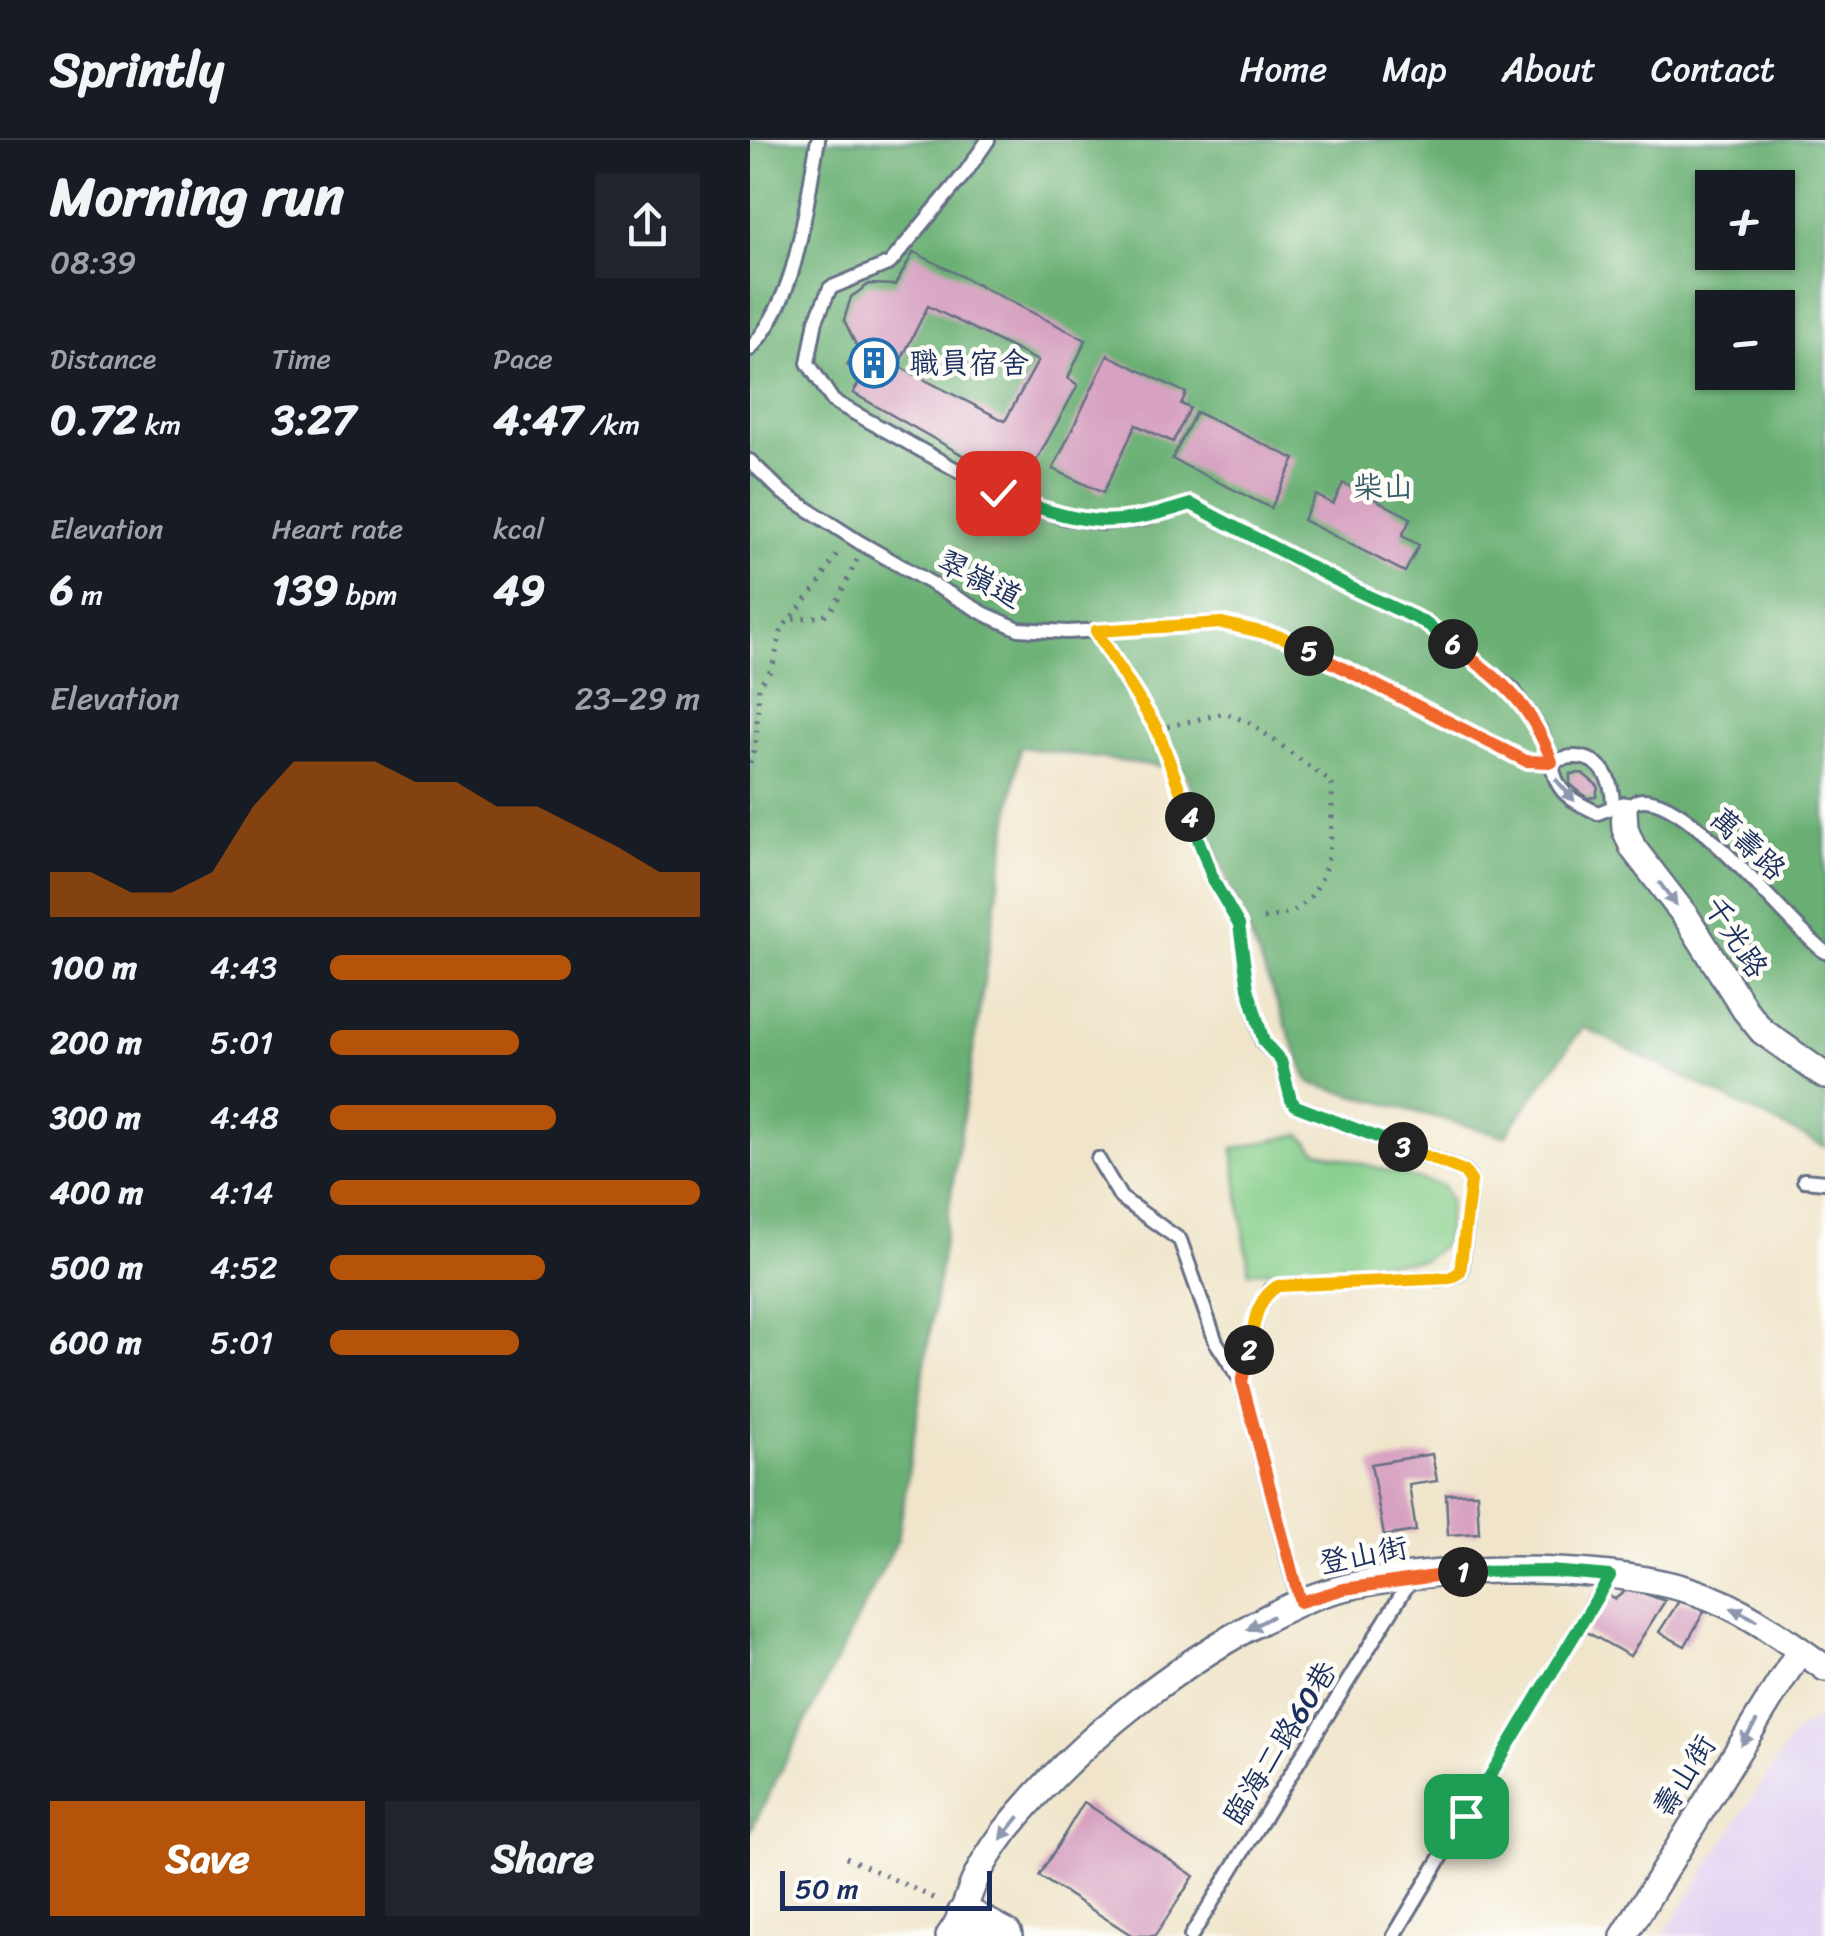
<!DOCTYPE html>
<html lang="en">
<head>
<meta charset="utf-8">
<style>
  :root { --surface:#171b24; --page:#20242c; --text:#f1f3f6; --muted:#9ea1a6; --line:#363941; --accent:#b45309 }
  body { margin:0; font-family:Sriracha,"LXGW WenKai TC",sans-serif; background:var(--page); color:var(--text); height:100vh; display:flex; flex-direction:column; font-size:38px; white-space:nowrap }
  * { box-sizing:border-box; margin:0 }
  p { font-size:32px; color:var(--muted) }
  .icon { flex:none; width:55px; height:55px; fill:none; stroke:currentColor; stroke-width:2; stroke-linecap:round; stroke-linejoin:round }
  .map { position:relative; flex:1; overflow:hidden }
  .panel { display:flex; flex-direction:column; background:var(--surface); width:750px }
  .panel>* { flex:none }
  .controls { position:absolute; left:945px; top:30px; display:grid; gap:20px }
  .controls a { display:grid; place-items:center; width:100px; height:100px; border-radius:0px; background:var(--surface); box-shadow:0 2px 8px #0004; font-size:50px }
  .scale { position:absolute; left:30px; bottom:25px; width:212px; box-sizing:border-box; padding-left:10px; border:5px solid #1b2f5e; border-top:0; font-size:28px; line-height:35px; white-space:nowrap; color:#1b2f5e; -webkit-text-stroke:8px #fdfcf7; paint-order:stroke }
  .pin { position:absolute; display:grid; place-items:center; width:85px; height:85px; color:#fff; margin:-42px; border-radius:20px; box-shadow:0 5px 15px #0006 }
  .km { position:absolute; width:50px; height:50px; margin:-25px; border-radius:50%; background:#222; color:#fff; font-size:28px; line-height:50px; text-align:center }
  .round { display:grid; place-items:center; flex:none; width:105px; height:105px; border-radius:0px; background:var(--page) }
  .head { display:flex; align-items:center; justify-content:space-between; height:170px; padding:0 50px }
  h1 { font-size:55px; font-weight:800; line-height:75px }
  .figures { display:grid; grid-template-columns:repeat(3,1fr); gap:15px; height:170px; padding:10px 50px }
  .figures div { display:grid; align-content:center }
  .figures b { font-size:42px; font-weight:800 }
  .figures small { font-size:28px; font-weight:400 }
  .figures p { font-size:28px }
  .chart { height:280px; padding:20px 50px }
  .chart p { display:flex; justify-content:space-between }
  .chart svg { width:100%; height:180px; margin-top:10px; fill:var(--accent); opacity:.7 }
  .primary-button { display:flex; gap:20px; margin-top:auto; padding:20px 50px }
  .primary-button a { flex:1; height:115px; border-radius:0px; background:var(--accent); color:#fff; font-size:40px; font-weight:800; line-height:115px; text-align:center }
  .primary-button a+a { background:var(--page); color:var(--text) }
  ul { padding:0 50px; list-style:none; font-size:32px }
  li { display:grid; grid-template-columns:160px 120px 1fr; align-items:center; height:75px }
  li i { height:25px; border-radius:12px; background:var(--accent) }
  header { display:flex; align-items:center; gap:60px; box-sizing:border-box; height:140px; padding:0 50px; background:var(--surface); border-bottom:2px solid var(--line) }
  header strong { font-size:48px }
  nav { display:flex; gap:55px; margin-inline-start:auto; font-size:35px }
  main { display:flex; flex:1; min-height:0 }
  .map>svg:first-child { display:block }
  .built { fill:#e2d4f3 }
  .green { fill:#84cd89; stroke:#507e74; stroke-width:2.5 }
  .forest { fill:#6bb075; stroke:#43706a; stroke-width:2.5; fill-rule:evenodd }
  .building { fill:#d7a2c1; fill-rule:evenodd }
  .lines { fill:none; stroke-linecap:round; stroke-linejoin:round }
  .lane-casing { stroke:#666f84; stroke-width:18 }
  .street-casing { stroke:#666f84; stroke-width:30 }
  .secondary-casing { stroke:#666f84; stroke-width:40 }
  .path { stroke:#666f84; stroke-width:5; stroke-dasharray:2.5 8; stroke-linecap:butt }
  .lane { stroke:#fff; stroke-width:12 }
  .street { stroke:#fff; stroke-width:25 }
  .secondary { stroke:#fff; stroke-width:35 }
  .oneway { fill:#8d97ae }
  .split-1-casing { stroke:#fff; stroke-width:20 }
  .split-2-casing { stroke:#fff; stroke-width:20 }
  .split-3-casing { stroke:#fff; stroke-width:20 }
  .split-4-casing { stroke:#fff; stroke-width:20 }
  .split-5-casing { stroke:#fff; stroke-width:20 }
  .split-6-casing { stroke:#fff; stroke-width:20 }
  .split-7-casing { stroke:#fff; stroke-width:20 }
  .split-1 { stroke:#22a559; stroke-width:12 }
  .split-2 { stroke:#f0652b; stroke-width:12 }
  .split-3 { stroke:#f5b400; stroke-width:12 }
  .split-4 { stroke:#22a559; stroke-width:12 }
  .split-5 { stroke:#f5b400; stroke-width:12 }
  .split-6 { stroke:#f0652b; stroke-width:12 }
  .split-7 { stroke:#22a559; stroke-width:12 }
  .labels { text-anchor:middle; stroke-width:9; stroke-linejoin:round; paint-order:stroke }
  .poi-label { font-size:30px; fill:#1b2f5e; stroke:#fdfcf7; text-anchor:start }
  .park-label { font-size:30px; fill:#3a5e6b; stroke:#fdfcf7 }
  .street-label { font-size:30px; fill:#1b2f5e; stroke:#fdfcf7 }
</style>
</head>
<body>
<header>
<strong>Sprintly</strong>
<nav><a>Home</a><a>Map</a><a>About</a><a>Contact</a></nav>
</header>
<main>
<section class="panel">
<div class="head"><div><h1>Morning run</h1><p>08:39</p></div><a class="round"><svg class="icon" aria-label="share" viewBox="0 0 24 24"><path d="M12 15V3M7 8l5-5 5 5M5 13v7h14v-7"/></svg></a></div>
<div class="figures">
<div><p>Distance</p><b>0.72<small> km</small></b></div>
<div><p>Time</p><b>3:27</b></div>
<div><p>Pace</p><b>4:47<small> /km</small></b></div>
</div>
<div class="figures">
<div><p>Elevation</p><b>6<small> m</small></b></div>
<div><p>Heart rate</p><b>139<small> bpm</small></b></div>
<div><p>kcal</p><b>49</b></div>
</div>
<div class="chart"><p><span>Elevation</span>23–29 m</p>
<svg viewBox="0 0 160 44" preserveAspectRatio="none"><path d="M0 44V33L10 33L20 38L30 38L40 33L50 17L60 6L70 6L80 6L90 11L100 11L110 17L120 17L130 22L140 27L150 33L160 33V44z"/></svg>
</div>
<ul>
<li><b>100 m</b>4:43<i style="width:65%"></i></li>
<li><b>200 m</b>5:01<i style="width:51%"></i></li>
<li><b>300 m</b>4:48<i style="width:61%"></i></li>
<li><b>400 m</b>4:14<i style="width:100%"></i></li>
<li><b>500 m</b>4:52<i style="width:58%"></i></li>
<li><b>600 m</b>5:01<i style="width:51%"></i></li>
</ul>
<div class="primary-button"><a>Save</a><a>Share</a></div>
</section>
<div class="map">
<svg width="1075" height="1796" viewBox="0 0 1075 1796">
  <rect width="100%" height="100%" fill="#fdfcf7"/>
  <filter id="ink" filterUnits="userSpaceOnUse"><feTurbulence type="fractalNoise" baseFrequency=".01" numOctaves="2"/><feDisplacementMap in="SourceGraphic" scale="20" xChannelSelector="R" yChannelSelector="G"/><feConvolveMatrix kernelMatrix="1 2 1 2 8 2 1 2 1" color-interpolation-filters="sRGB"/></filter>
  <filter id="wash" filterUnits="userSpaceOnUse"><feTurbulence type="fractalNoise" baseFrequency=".0048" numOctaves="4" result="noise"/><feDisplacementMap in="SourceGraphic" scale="40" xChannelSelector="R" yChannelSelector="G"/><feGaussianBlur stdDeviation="2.25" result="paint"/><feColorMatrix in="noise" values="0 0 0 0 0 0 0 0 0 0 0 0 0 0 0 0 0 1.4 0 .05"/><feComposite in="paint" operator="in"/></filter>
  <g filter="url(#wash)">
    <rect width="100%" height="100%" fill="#f0e5ca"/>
    <path class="built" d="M1066 1580H1075V1796H913L1045 1592Z"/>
    <path class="green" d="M550 994 567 1011 693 1046 700 1061 695 1103 674 1120 499 1132 483 1009Z"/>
    <path class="forest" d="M0 0H1075V1007L833 887 755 996 559 943 434 630 270 607 148 1399 0 1692ZM962 48H1028V112H962ZM962 168H1028V232H962Z"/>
    <g id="blocks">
      <path class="building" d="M164 112 336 200 318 238 328 245 280 332 237 314 232 326 103 253 113 236 97 225 107 207 94 180 101 157 119 144 145 145ZM178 166 288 221 255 281 148 226Z
        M358 215 436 253 431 264 440 268 423 302 386 285 353 353 303 329Z
        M446 272 545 319 521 368 422 319Z
        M593 343 661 378 652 396 669 405 655 432 553 380 566 355 583 364Z
        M832 633 848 646 846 657 837 658 820 644V634Z
        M682 1314 687 1341 659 1345 666 1391 634 1396 621 1324Z
        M713 1353H727L729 1393 698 1395 696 1354Z
        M879 1448 915 1461 880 1516 826 1486 847 1449 865 1459Z
        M929 1461 957 1466 935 1506 909 1492Z
        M334 1662 444 1736 405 1796H383L289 1736Z"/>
    </g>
  </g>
  <g filter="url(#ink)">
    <use href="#blocks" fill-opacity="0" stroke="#666f84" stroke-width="2.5"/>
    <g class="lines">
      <g class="lane-casing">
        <path id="lane" d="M0 209C50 154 54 71 68 0
          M0 321 33 353 109 402 235 474 269 489 317 492 472 483 532 497 776 621 802 622 790 590 763 550 674 482 601 448 441 364 393 379 352 383 313 377 285 367 248 353 83 261 58 223 66 180 80 148 140 123 216 32 238 0
          M863 667C863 628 840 607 802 622 805 653 821 660 848 673L863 667 874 670C876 669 886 661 887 661 934 647 1038 786 1075 812
          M463 739 489 785 498 848 513 903 531 921 541 960 546 966 715 1031 721 1041 711 1132 700 1138 528 1146 520 1150 508 1169 492 1242 549 1462
          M348 1019 371 1058 430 1100 466 1202 492 1242
          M1054 1040 1075 1042
          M441 1796 661 1439
          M644 1796 860 1436"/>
      </g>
      <g class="street-casing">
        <path id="street" d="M874 670 875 689 883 708 937 778 995 870 1012 891 1075 936
          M199 1796C214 1776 215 1763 224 1742 232 1724 244 1706 256 1690 329 1599 441 1511 548 1463 641 1422 848 1420 945 1452 994 1468 1033 1498 1075 1528
          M874 1796 1050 1510"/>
      </g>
      <g class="secondary-casing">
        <path id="secondary" d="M215 1775 254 1796"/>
      </g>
      <path class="path" d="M43 479 74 476 85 465 107 420
        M356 507 407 589 457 723
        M407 589 475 573 502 584 582 643C582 684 586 745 545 770 535 776 518 777 506 781
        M0 623 6 603 9 545 22 529 32 488 67 447 89 410
        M96 1717 190 1761"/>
      <use href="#lane" class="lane"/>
      <use href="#street" class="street"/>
      <use href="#secondary" class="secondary"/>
    </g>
    <defs><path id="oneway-solid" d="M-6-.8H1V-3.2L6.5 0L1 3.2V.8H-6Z" transform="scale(2.5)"/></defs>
    <g class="oneway">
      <use href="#oneway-solid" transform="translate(815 650) rotate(49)"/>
      <use href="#oneway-solid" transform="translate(918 754) rotate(53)"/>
      <use href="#oneway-solid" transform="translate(994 1474) rotate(-154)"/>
      <use href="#oneway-solid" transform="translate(510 1483) rotate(152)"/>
      <use href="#oneway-solid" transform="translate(999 1593) rotate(122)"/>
      <use href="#oneway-solid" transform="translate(260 1688) rotate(129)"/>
    </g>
  </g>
  <g class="lines" filter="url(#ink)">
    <g class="split-1-casing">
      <path id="split-1" d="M713 1432 801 1431 860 1436 716 1676"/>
    </g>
    <g class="split-2-casing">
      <path id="split-2" d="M499 1210 492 1242 550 1462 594 1449 713 1432"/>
    </g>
    <g class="split-3-casing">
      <path id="split-3" d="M499 1210C504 1186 505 1159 528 1146L700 1138 710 1132 721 1041 714 1031 653 1007"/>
    </g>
    <g class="split-4-casing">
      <path id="split-4" d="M440 677 463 740 489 785 498 848 514 902 531 921 541 960 546 966 653 1007"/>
    </g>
    <g class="split-5-casing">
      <path id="split-5" d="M440 677 407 589 346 491 472 483 532 497 559 511"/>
    </g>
    <g class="split-6-casing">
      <path id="split-6" d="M559 511 776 621 802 622C780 561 753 543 703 504"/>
    </g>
    <g class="split-7-casing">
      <path id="split-7" d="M248 353C330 384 356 391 441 364L601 448 674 482 703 504"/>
    </g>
    <use href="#split-1" class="split-1"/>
    <use href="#split-2" class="split-2"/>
    <use href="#split-3" class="split-3"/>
    <use href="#split-4" class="split-4"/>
    <use href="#split-5" class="split-5"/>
    <use href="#split-6" class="split-6"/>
    <use href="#split-7" class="split-7"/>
  </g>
  <defs>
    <g id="building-ring" transform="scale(2.5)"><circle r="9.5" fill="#fdfcf7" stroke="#1f6fb2" stroke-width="1.5"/><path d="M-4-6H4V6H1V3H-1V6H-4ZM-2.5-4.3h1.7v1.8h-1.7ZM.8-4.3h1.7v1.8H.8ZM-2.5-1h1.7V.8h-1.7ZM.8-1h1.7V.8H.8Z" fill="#1f6fb2"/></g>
  </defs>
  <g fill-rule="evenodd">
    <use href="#building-ring" x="124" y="223"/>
  </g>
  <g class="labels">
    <g class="poi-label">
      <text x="159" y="233">職員宿舍</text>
    </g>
    <g class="park-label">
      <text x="633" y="357">柴山</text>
    </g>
    <g class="street-label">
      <text transform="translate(230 439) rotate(27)" y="10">翠嶺道</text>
      <text transform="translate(998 704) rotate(43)" y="10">萬壽路</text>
      <text transform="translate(986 797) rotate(57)" y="10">千光路</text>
      <text transform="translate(613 1415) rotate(-11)" y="10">登山街</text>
      <text transform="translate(530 1603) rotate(-58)" y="10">臨海二路60巷</text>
      <text transform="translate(934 1636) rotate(-58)" y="10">壽山街</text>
    </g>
  </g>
</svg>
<div class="controls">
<a>+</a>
<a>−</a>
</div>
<div class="scale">50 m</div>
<div class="pin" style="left:716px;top:1676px;background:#1e9e55"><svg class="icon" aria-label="arrive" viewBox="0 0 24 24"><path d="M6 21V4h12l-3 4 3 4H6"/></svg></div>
<div class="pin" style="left:248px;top:353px;background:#d93025"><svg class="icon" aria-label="check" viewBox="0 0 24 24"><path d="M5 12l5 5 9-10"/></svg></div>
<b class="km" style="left:713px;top:1432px">1</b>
<b class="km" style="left:499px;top:1210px">2</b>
<b class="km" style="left:653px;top:1007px">3</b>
<b class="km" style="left:440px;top:677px">4</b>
<b class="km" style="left:559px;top:511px">5</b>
<b class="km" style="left:703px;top:504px">6</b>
</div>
</main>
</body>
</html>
